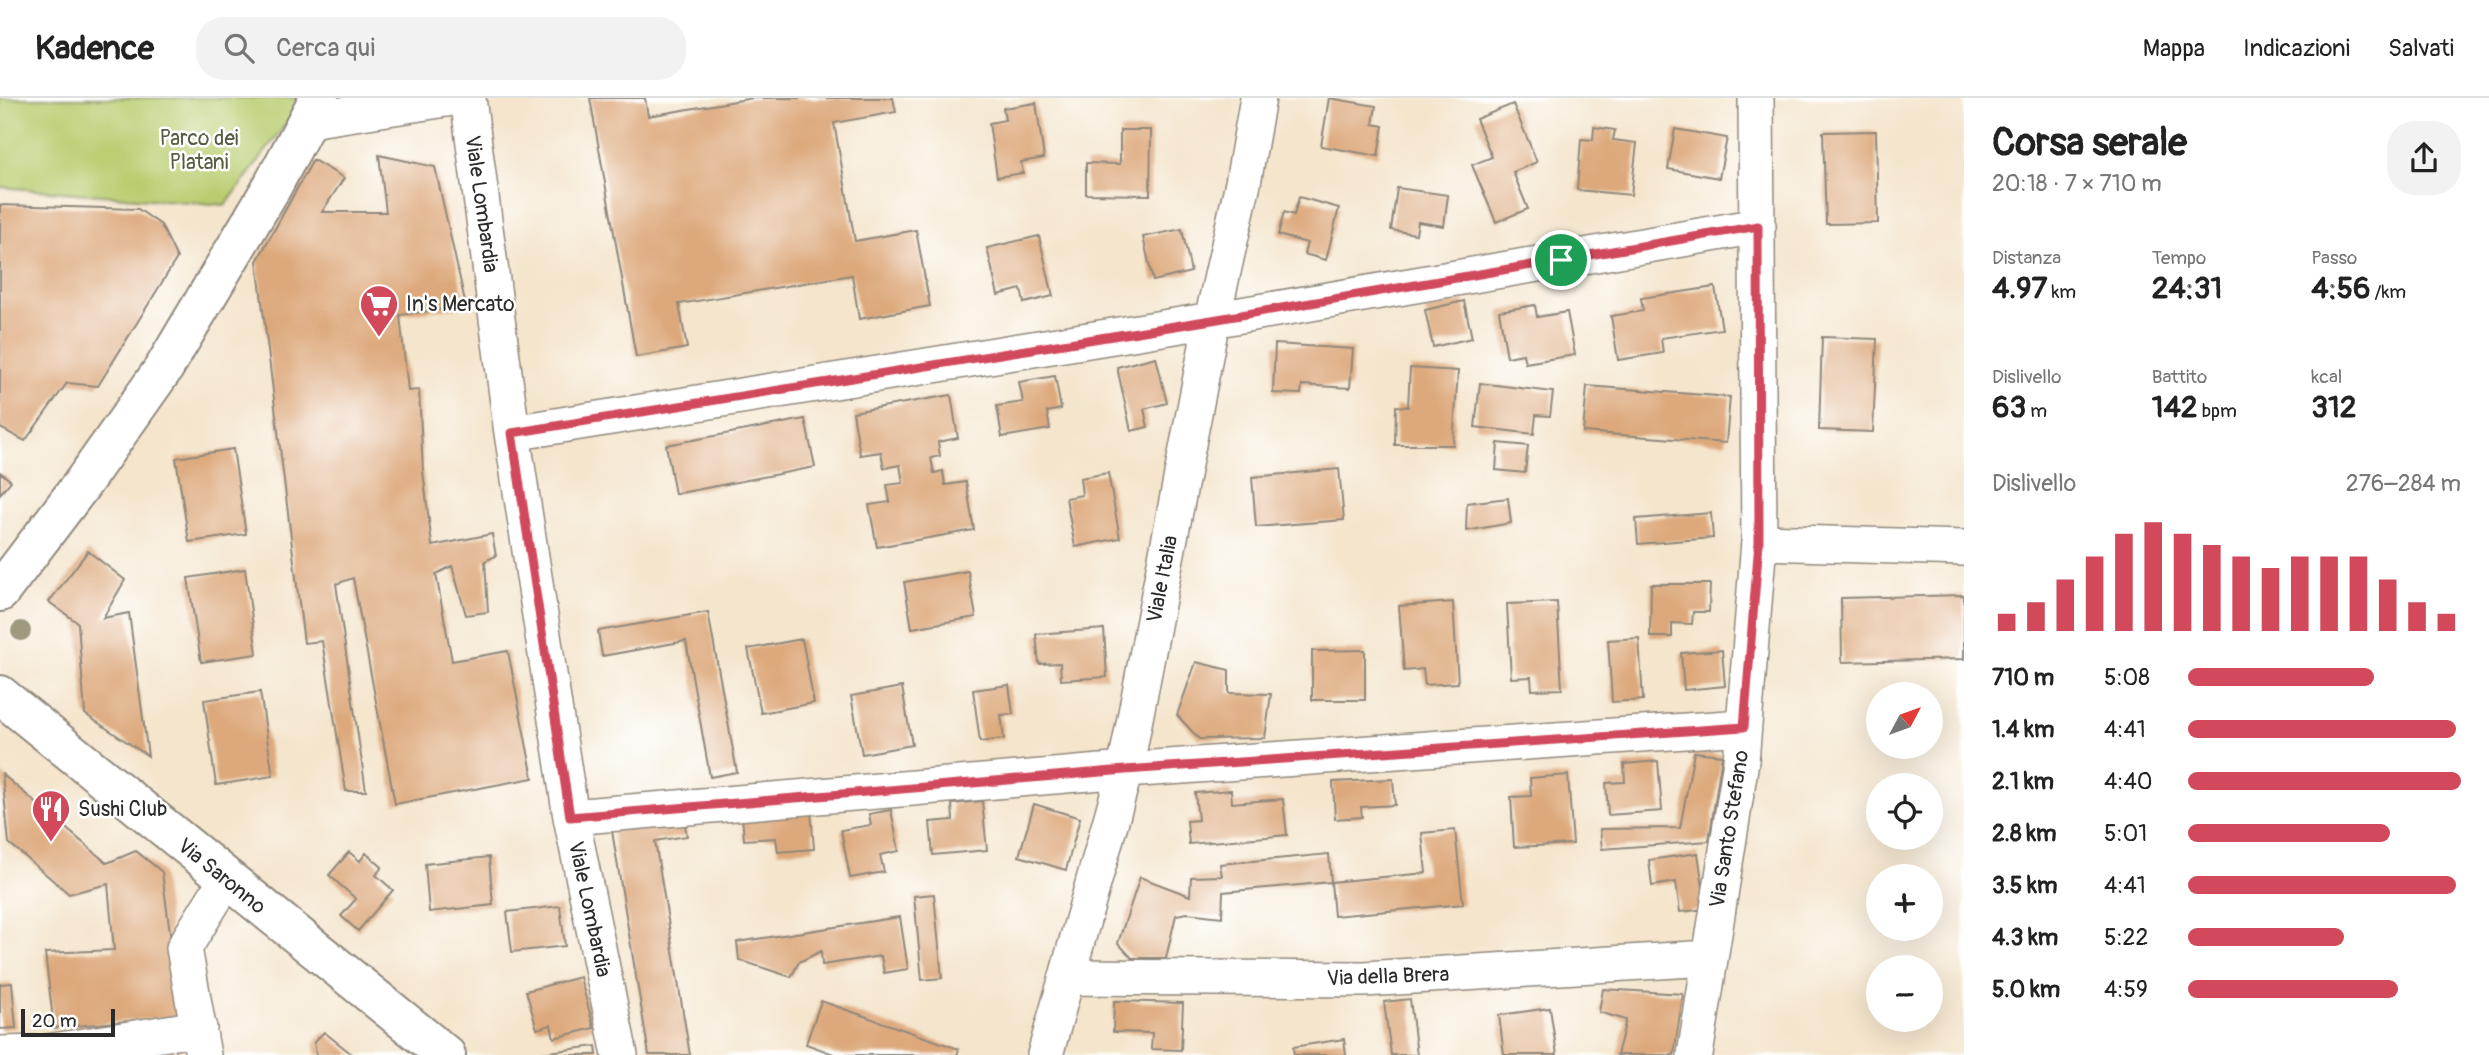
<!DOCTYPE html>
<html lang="it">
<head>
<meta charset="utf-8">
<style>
  :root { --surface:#fff; --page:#f2f2f2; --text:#222; --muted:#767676; --line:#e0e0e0; --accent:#d1495b }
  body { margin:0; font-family:Pangolin,sans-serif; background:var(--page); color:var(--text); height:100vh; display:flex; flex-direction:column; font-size:26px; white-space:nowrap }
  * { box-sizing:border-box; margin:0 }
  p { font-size:23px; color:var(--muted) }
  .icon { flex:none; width:38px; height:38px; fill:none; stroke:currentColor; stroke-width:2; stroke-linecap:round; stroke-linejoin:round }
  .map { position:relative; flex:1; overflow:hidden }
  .sheet { display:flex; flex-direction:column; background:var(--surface); width:525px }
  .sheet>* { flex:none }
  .needle { width:46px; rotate:49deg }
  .controls { position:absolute; left:1866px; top:584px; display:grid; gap:14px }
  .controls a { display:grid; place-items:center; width:77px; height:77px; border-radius:50%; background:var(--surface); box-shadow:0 7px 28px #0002; font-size:35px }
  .scale { position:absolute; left:21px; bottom:18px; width:94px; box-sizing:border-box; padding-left:7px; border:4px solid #2b2b2b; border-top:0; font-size:19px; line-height:24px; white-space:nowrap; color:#2b2b2b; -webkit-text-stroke:5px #fff; paint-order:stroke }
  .pin { position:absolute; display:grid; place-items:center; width:60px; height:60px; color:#fff; margin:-30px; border:4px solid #fff; border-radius:50%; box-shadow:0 2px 7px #0007 }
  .round { display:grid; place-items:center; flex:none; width:74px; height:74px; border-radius:28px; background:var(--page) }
  .head { display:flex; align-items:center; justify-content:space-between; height:119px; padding:0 28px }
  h1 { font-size:38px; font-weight:700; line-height:52px }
  .stats { display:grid; grid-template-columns:repeat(3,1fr); gap:10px; height:119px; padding:7px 28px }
  .stats div { display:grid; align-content:center }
  .stats b { font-size:30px; font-weight:700 }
  .stats small { font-size:19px; font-weight:400 }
  .stats p { font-size:19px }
  .chart { height:196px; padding:14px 28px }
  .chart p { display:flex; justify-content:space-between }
  .chart svg { width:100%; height:126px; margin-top:7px; stroke:var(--accent); stroke-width:6 }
  ul { padding:0 28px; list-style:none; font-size:23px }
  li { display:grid; grid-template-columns:112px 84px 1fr; align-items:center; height:52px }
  li i { height:18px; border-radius:9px; background:var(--accent) }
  header { display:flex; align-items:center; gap:42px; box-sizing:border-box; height:98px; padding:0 35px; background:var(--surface); border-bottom:2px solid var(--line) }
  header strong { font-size:33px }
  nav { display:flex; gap:38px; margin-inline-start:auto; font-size:24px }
  .search { width:490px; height:63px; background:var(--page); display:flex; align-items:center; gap:18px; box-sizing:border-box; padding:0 24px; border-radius:28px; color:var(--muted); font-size:26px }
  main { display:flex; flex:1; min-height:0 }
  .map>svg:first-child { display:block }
  .green { fill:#b9cd70; stroke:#727c4e; stroke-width:2 }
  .building { fill:#dda97b }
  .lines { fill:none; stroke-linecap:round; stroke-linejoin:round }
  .minor-casing { stroke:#90887c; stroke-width:38 }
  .tertiary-casing { stroke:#90887c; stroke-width:42 }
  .primary-casing { stroke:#90887c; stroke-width:42 }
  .minor { stroke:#fff; stroke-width:35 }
  .tertiary { stroke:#fff; stroke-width:38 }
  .primary { stroke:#fff; stroke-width:38 }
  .tree { fill:#9d9a7f }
  .route-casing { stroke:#fff; stroke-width:14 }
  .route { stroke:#d1495b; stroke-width:9 }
  .labels { text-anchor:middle; stroke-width:5; stroke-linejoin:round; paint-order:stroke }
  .park-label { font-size:21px; fill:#565c40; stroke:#fff }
  .street-label { font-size:21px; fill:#2b2b2b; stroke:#fff }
  .poi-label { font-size:21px; fill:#2b2b2b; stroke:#fff; text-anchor:start }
</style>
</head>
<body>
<header>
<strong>Kadence</strong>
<div class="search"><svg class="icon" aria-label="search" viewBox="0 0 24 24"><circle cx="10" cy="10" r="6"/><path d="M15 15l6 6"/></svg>Cerca qui</div>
<nav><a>Mappa</a><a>Indicazioni</a><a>Salvati</a></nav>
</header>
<main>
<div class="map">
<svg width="1964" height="957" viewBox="0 0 1964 957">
  <rect width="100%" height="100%" fill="#fff"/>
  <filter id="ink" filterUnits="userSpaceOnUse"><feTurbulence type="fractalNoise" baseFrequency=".0143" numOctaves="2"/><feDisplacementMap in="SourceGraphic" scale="14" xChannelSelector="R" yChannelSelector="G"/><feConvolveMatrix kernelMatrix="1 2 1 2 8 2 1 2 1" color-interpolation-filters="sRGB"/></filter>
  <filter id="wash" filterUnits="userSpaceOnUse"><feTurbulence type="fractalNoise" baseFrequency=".00686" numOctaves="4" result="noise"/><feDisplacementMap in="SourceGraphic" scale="28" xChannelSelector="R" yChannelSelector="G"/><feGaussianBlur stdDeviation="1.57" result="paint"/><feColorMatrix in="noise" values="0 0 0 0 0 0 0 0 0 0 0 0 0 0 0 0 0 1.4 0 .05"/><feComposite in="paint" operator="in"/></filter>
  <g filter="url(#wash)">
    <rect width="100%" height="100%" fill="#f4e5cc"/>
    <path class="green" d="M0 0H299L293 16 226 107 0 89Z"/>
    <g id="blocks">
      <path class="building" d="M590 0H645L648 18 753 0H893L896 14 834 25 855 143 916 132 930 208 859 221 852 177 679 206 687 250 636 259Z
        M1329 0 1376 8 1373 26 1383 28 1378 58 1321 48Z
        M1036 5 1044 60 1021 64 1023 75 997 79 989 25 1005 22 1003 10Z
        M1513 6 1537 64 1513 74 1528 111 1496 124 1472 67 1492 59 1476 21Z
        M1594 29 1615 32 1613 42 1637 45 1631 97 1577 92 1581 41 1593 42Z
        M1675 31 1727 40 1719 80 1668 71Z
        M1120 32H1151L1150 97 1086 96V65L1120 66Z
        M1876 33 1878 125 1826 126 1823 34Z
        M379 57 435 69 466 208 400 217 408 293 419 292 423 373 432 448 492 436 496 458 485 463 488 514 466 517 452 468 436 476 452 563 508 553 533 680 395 706 353 480 336 486 366 693H346L322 543 304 545 257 163 313 62 344 80 322 114H386Z
        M1397 90 1448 97 1444 128 1418 124 1416 136 1391 132Z
        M1299 99 1339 110 1326 162 1304 156 1307 145 1278 137 1284 114 1294 117Z
        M0 107 138 111 161 127 177 160 98 288 67 285 25 343 0 330Z
        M1182 131 1191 174 1153 183 1143 139Z
        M1039 138 1053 198 1024 205 1021 191 998 197 987 150Z
        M1715 189 1722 231 1661 240 1663 255 1618 262 1611 218 1643 213 1641 200Z
        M1464 203 1472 240 1433 249 1425 212Z
        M1535 207 1537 219 1567 214 1575 257 1525 265 1523 256 1507 259 1499 213Z
        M1822 239 1877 241 1873 334 1819 332Z
        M1275 246 1353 251 1350 290 1302 287 1301 296 1273 295Z
        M1156 259 1167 305 1144 311 1148 329 1131 333 1117 269Z
        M1410 270 1458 273 1453 347H1395L1396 308 1408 309Z
        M1055 278 1061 311 1047 314 1050 331 1002 339 997 308 1023 304 1019 284Z
        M1480 285 1553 294 1550 318 1536 317 1534 336 1475 329Z
        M1587 288 1730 299 1726 345 1583 334Z
        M951 297 958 340 938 344 940 358 931 360 934 375 943 373 945 387 966 384 974 432 877 449 869 407 890 404 887 387 903 385 900 367 884 370 881 354 860 357 853 314Z
        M805 321 815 369 675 396 666 347Z
        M1498 345 1528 348 1525 375 1496 372Z
        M233 351 246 436 189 444 176 360Z
        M1339 371 1344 422 1256 429 1252 379Z
        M0 374 11 383 0 396Z
        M1108 375 1120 440 1075 449 1066 400 1082 397 1080 380Z
        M1508 400 1511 425 1466 433 1467 405Z
        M1711 415 1713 440 1638 446 1636 421Z
        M88 453 125 482 103 520 129 515 148 658 85 616 78 525 49 504Z
        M245 471 257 556 201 564 188 480Z
        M968 473 976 519 912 530 904 484Z
        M1651 486H1710L1709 514H1693L1692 526 1672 525V539H1650Z
        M1964 497V561L1842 564 1841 500Z
        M1453 504 1458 585 1425 587 1423 571 1404 573 1399 508Z
        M1557 504 1562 591 1532 592 1531 579 1511 580 1507 506Z
        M708 514 737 674 710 679 686 543 602 558 598 533Z
        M1104 531 1107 579 1061 582 1060 565 1039 566 1036 536Z
        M1639 540 1643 602 1612 604 1608 542Z
        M802 541 814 605 761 615 748 551Z
        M1365 552V602H1312V553Z
        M1722 552 1725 588 1684 592 1681 555Z
        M1196 564 1229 572V595L1271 596 1265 640 1199 641 1177 617Z
        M1009 587 1013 616 1001 617 1004 641 980 644 973 592Z
        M902 589 912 647 862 656 851 598Z
        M260 594 273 678 216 687 204 602Z
        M1694 654 1722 657 1709 743 1602 751 1600 731 1680 730Z
        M1658 663 1662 713 1608 717 1606 685 1625 684 1624 666Z
        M2 676 107 765 136 753 162 774 181 918 54 930 45 855 114 852 108 786 69 796 9 745Z
        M1568 677 1573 746 1514 749 1511 699 1531 698 1530 680Z
        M1393 681 1395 707 1361 709 1362 719 1335 721 1333 684Z
        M1231 692 1232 705 1283 701 1287 737 1189 746 1187 723 1198 722 1195 695Z
        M982 703 987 752 933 757 930 724 953 722 952 706Z
        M1034 706 1080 720 1066 772 1019 758Z
        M891 712 899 753 880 757 884 774 850 780 841 732 871 727 869 716Z
        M811 713 814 751 778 754 776 740 744 742 742 718Z
        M684 722 687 738 655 743 690 957H649L612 733Z
        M1455 732 1463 806 1334 818 1331 784 1426 775 1422 735Z
        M349 754 360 763 366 755 382 769 376 777 393 792 358 833 341 818 356 801 329 777Z
        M1698 755 1706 811 1680 814 1676 784 1652 788 1649 762Z
        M1329 756 1331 784 1223 794 1222 819 1187 815 1176 817 1166 860H1132L1118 845 1140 779 1190 798 1191 779 1222 778 1220 766Z
        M489 759 493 807 429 814 425 766Z
        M934 796 942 880 922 882 914 798Z
        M560 808 565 848 512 854 507 814Z
        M900 819 908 871 884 875 881 858 822 867 821 853 799 864 791 879 739 862 737 844Z
        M580 879 594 930 554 940 551 927 537 931 526 893Z
        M12 885 16 930 0 931V886Z
        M1603 891 1683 896 1674 957H1617L1626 922 1599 914Z
        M1410 901 1417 957H1391L1384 904Z
        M821 903 959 951 957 957H836L806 946Z
        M1114 903 1183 905 1181 952 1151 951 1152 935 1113 934Z
        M1550 910 1557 957H1504L1499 917Z
        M324 934 353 957H316L314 944Z
        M1344 941 1346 957H1294L1293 949Z
        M596 948 597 957H541V955Z"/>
    </g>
  </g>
  <g filter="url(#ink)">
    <use href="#blocks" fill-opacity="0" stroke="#90887c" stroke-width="2"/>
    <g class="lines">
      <g class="minor-casing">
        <path id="minor" d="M468 0 512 335 571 719 620 957
          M309 22 453 0
          M512 335 1212 222 1758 128
          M1759 444 1964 450
          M571 719 1125 672 1743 629
          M1067 879 1364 881 1709 860
          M0 956 41 955 199 930
          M203 957 184 850 226 782
          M1045 957 1125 672 1212 222 1243 85 1258 0
          M1695 957 1741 663 1759 444 1756 0"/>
      </g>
      <g class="tertiary-casing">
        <path id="tertiary" d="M0 494 82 386 164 270 273 87 319 0"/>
      </g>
      <g class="primary-casing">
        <path id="primary" d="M0 597 446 957"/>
      </g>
      <use href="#minor" class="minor"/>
      <use href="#tertiary" class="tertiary"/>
      <use href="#primary" class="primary"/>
    </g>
    <circle class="tree" cx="21" cy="533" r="10"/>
  </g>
  <g class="lines" filter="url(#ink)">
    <g class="route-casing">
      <path id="route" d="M1758 128 1759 444 1744 629 1125 672 570 719 512 335 1212 222Z"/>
    </g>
    <use href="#route" class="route"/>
  </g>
  <defs>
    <g id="supermarket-pin" transform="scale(2.0125)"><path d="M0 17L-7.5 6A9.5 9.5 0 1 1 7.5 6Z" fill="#d1495b" stroke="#fff"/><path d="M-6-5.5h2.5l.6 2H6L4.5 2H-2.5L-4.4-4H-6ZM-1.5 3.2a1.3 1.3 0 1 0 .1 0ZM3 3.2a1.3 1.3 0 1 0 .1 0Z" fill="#fff"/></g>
    <g id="restaurant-pin" transform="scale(2.0125)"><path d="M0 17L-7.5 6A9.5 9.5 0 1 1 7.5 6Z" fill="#d1495b" stroke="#fff"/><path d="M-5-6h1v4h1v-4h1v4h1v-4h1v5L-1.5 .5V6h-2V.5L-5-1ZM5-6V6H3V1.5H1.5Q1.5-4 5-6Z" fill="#fff"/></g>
  </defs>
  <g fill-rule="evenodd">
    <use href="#supermarket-pin" x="379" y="206"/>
    <use href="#restaurant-pin" x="51" y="711"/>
  </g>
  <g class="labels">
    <g class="park-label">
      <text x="199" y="47">Parco dei<tspan x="199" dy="24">Platani</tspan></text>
    </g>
    <g class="street-label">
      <text transform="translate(482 106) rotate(82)" y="7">Viale Lombardia</text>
      <text transform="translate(1162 481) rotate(-79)" y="7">Viale Italia</text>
      <text transform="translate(1729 731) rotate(-81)" y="7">Via Santo Stefano</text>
      <text transform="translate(222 778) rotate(39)" y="7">Via Saronno</text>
      <text transform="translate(590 811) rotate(78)" y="7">Viale Lombardia</text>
      <text transform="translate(1388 878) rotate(-2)" y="7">Via della Brera</text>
    </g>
    <g class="poi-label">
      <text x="406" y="213">In's Mercato</text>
      <text x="78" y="718">Sushi Club</text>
    </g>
  </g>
</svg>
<div class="controls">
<a><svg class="needle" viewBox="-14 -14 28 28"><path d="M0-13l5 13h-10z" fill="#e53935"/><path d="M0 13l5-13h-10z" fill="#767676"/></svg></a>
<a><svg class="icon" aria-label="locate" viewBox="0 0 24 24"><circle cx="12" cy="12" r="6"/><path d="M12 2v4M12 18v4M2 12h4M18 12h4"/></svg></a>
<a>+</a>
<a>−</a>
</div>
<div class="scale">20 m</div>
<div class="pin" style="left:1561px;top:162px;background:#1e9e55"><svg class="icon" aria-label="arrive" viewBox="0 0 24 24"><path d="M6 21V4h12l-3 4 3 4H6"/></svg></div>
</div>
<section class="sheet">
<div class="head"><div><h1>Corsa serale</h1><p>20:18 · 7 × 710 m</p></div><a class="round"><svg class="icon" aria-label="share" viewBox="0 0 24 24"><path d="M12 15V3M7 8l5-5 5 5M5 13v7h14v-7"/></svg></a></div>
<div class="stats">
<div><p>Distanza</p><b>4.97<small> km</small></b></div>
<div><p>Tempo</p><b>24:31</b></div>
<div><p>Passo</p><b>4:56<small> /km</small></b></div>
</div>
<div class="stats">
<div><p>Dislivello</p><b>63<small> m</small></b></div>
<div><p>Battito</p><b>142<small> bpm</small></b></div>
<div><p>kcal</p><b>312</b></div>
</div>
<div class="chart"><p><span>Dislivello</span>276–284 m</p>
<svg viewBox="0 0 160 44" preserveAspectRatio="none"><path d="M5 44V38M15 44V34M25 44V26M35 44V18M45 44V10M55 44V6M65 44V10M75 44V14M85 44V18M95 44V22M105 44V18M115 44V18M125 44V18M135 44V26M145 44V34M155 44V38"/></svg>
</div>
<ul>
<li><b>710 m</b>5:08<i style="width:68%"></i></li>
<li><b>1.4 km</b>4:41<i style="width:98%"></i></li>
<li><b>2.1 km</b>4:40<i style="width:100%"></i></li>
<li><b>2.8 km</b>5:01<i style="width:74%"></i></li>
<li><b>3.5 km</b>4:41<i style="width:98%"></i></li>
<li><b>4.3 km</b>5:22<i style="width:57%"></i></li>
<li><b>5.0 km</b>4:59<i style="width:77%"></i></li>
</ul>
</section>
</main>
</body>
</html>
